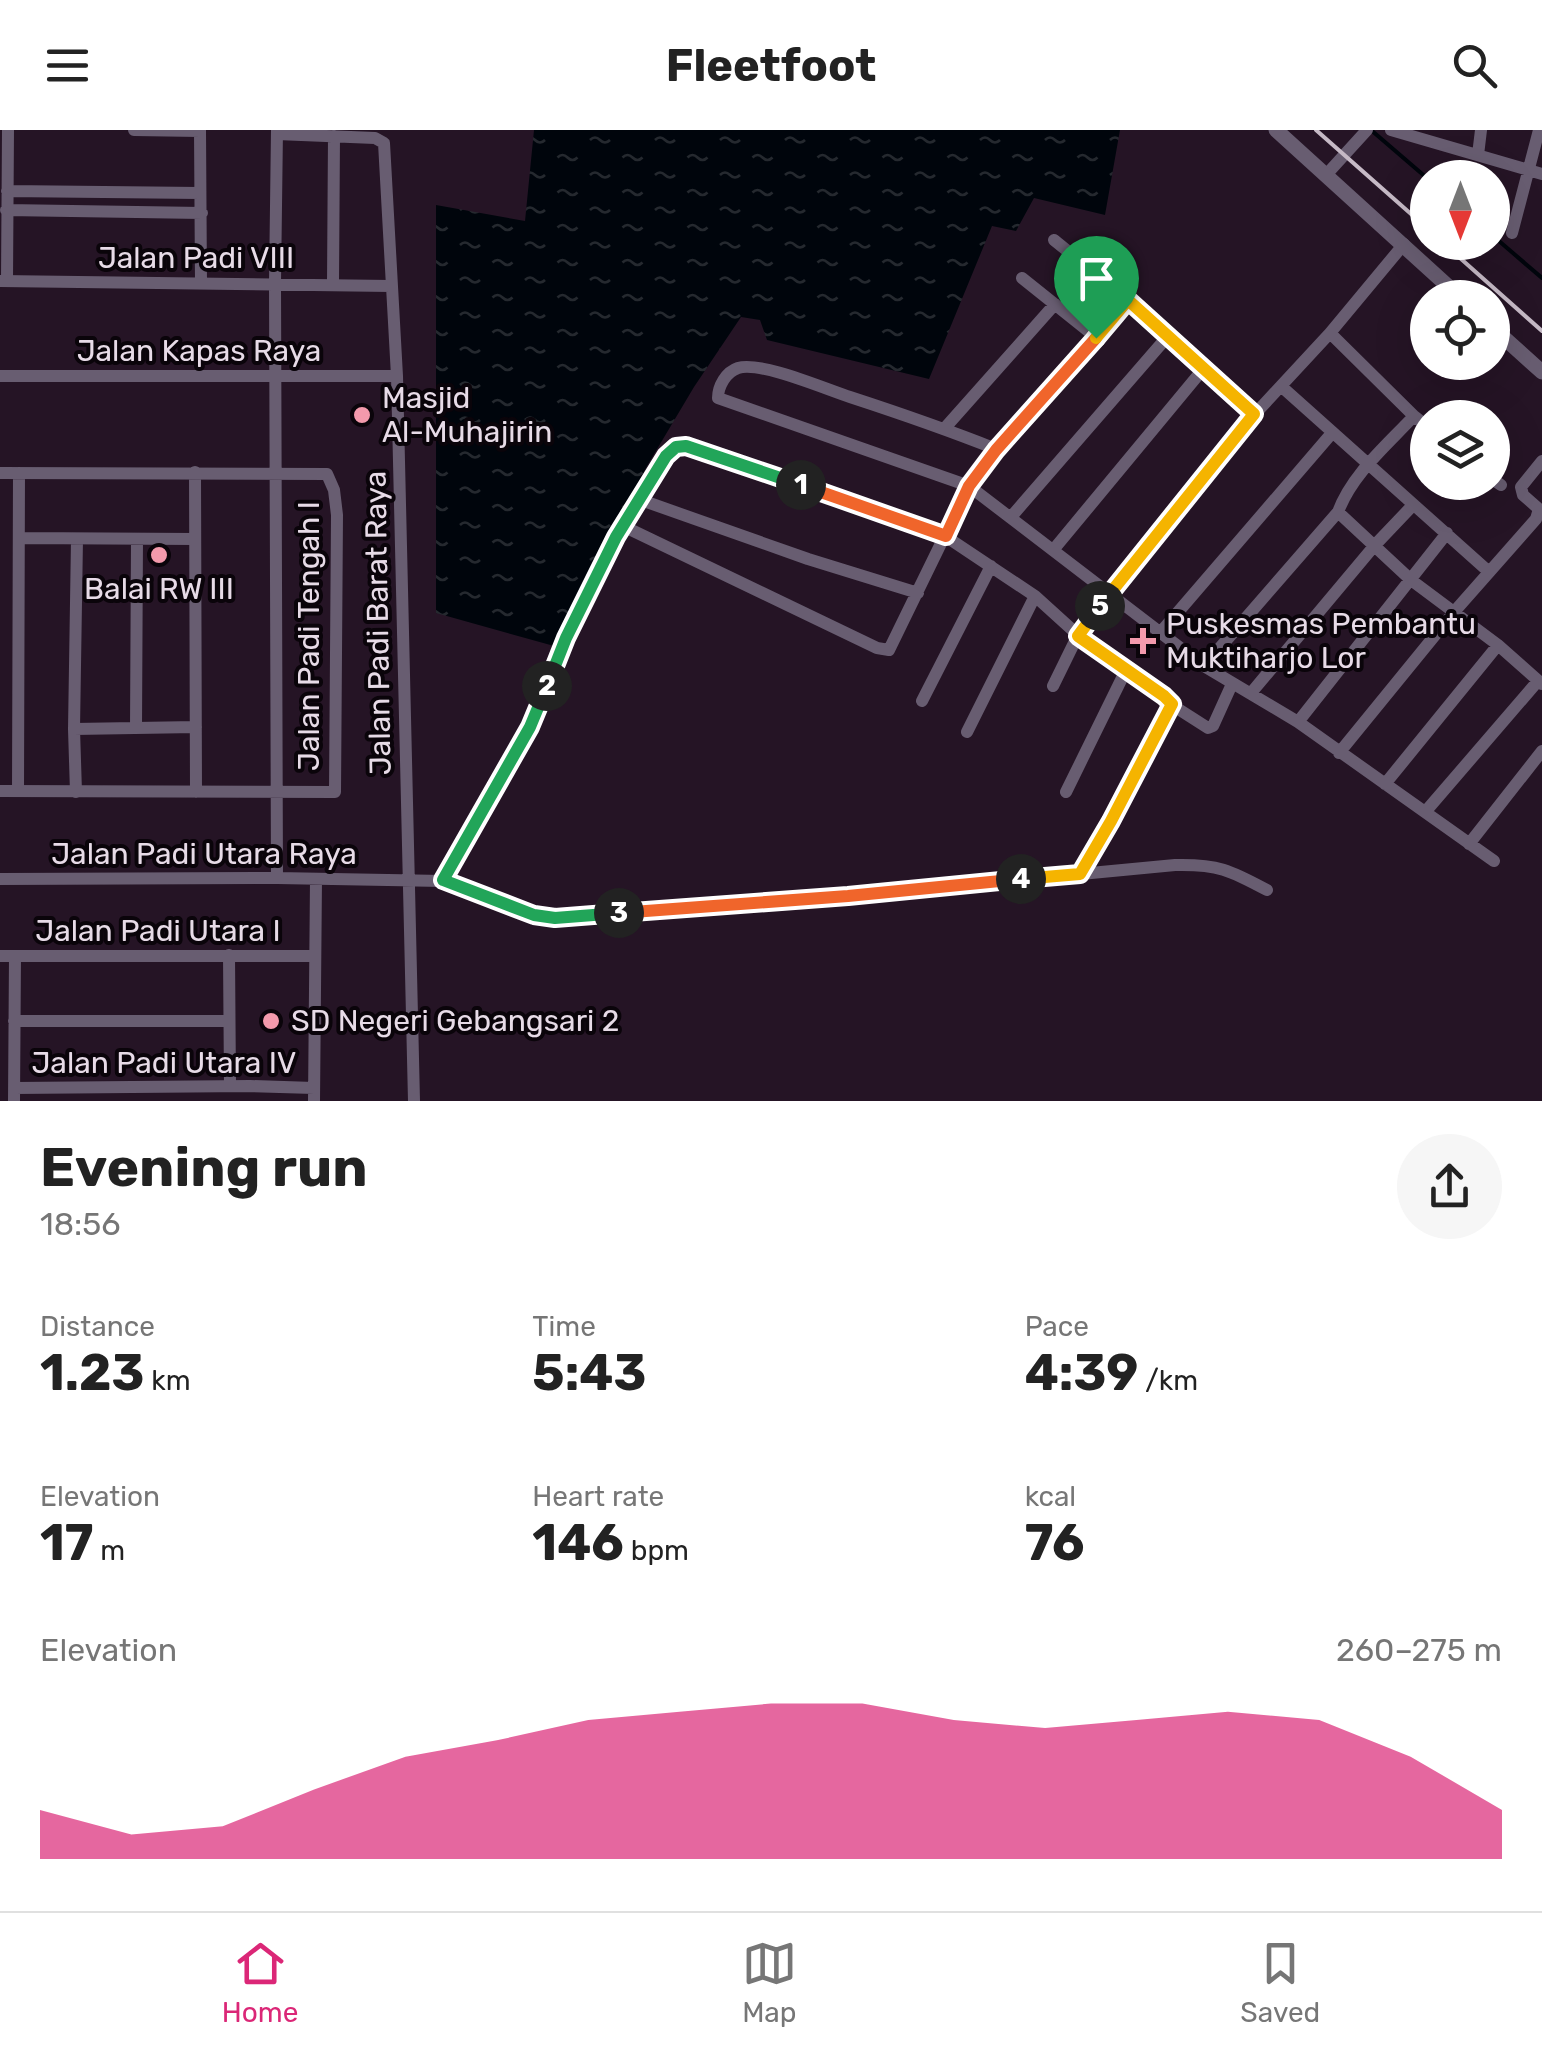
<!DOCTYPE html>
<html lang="en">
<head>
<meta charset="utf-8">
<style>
  :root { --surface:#fff; --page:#f6f6f6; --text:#222; --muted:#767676; --line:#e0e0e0; --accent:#db2777 }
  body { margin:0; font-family:Rubik,sans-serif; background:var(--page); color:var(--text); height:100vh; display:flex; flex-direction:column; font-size:38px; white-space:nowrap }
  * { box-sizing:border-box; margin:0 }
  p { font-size:32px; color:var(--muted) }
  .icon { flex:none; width:55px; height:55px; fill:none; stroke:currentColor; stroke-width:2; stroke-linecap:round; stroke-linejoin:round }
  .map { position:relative; height:971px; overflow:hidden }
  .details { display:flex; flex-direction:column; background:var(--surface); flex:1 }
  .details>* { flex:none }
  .needle { width:65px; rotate:180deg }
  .fabs { position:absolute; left:1410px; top:30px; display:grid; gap:20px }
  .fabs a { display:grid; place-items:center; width:100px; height:100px; border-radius:50%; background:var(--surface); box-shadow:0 10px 40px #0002; font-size:50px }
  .pin { position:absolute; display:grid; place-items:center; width:85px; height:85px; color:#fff; margin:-102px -42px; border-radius:50% 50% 50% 0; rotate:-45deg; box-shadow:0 0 10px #0007 }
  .pin .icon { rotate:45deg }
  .km { position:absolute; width:50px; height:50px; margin:-25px; border-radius:50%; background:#222; color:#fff; font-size:28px; line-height:50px; text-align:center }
  .round { display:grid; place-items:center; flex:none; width:105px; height:105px; border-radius:52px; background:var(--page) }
  .summary { display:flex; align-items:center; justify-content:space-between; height:170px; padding:0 40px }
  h1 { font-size:55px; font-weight:700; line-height:75px }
  .figures { display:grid; grid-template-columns:repeat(3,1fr); gap:15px; height:170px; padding:10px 40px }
  .figures div { display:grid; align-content:center }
  .figures b { font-size:50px; font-weight:700 }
  .figures small { font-size:28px; font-weight:400 }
  .figures p { font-size:28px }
  .chart { height:280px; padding:20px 40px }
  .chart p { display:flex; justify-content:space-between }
  .chart svg { width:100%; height:180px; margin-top:10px; fill:var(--accent); opacity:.7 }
  header { display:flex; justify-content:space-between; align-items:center; height:130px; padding:0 40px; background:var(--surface); font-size:45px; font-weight:700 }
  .menu { display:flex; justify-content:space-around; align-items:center; height:140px; border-top:2px solid var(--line); background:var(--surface); font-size:28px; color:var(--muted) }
  .menu a { display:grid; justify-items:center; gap:5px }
  .menu .selected { color:var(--accent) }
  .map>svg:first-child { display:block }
  .water { fill:url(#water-ripples) }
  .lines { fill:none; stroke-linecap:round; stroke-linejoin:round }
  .stream { stroke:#00050c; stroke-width:4 }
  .minor { stroke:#685d71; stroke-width:12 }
  .tertiary { stroke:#685d71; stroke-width:15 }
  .rail { stroke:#c6bac6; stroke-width:4 }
  .split-1-casing { stroke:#fff; stroke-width:20 }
  .split-2-casing { stroke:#fff; stroke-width:20 }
  .split-3-casing { stroke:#fff; stroke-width:20 }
  .split-4-casing { stroke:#fff; stroke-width:20 }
  .split-5-casing { stroke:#fff; stroke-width:20 }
  .split-6-casing { stroke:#fff; stroke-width:20 }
  .split-1 { stroke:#f0652b; stroke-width:12 }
  .split-2 { stroke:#22a559; stroke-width:12 }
  .split-3 { stroke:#22a559; stroke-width:12 }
  .split-4 { stroke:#f0652b; stroke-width:12 }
  .split-5 { stroke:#f5b400; stroke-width:12 }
  .split-6 { stroke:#f5b400; stroke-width:12 }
  .poi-dot { fill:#f39aac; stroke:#0a040a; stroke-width:4 }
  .labels { text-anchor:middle; stroke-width:8; stroke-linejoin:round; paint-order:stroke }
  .street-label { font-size:30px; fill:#e7dbe7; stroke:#0a040a }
  .poi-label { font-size:30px; fill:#e7dbe7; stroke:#0a040a; text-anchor:start }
</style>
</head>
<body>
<header><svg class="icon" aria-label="menu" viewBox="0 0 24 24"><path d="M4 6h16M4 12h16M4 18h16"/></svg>Fleetfoot<svg class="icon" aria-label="search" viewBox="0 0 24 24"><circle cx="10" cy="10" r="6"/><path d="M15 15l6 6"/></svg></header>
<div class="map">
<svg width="1542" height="971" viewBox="0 0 1542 971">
  <defs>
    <pattern id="water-ripples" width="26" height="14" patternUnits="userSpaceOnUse" patternTransform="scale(2.5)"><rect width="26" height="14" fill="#00050c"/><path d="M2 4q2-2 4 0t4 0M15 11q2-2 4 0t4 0" fill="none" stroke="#25292f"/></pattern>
  </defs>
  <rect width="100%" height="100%" fill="#251425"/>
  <path class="water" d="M534 0H1120L1105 85 1034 68 1016 101 992 96 929 249 767 210 760 190 741 187 694 257 647 336 554 516 436 483V75L525 91Z"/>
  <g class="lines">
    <path class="stream" d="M1371 0 1428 49
      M1492 105 1542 148"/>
    <path class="minor" d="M134 0 200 1
      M200 0 201 154
      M277 0 275 153 277 748
      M1391 0 1542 44
      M277 4 375 8 384 13 397 246 414 971
      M1478 25 1481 0
      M1326 45 1367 0
      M7 61 200 63
      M6 80 202 83
      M1512 103 1539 0
      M1054 110 1128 170 1254 285
      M1022 148 1097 208
      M0 151 391 156
      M7 151 8 0
      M333 153 334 6
      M0 246H397
      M1282 257 1488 441
      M1414 286 1428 297
      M944 299 1055 174
      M996 319C948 300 899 283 850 267 825 259 761 231 738 238 726 242 718 256 718 268L969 356 1204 536 1298 592 1494 731
      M195 342 196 662
      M0 343 327 344 334 360 337 385 335 662 0 661
      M1492 349 1501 355
      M641 370 808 429 918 463
      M1338 382 1411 450 1498 515 1542 554
      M1011 387 1168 206
      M623 396 877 518 889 520 969 356 996 319 1128 170
      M19 408 195 409
      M1054 419 1204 238
      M1160 503 1332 303
      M1204 536 1338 382C1352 344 1387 315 1414 286L1330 203
      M1053 556 1078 505 1109 464 1254 285 1330 203 1404 114
      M1251 563 1375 415 1413 375
      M922 571 991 436
      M1172 575 1208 598 1213 596 1232 554
      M1298 592 1447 403
      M136 597 137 409
      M74 599 196 597
      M967 602 1035 466
      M1339 623 1454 482 1536 389 1539 379 1523 365 1521 357 1542 331
      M1385 654 1498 515
      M18 661 19 343
      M76 662 74 599 77 409
      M1066 662 1126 540
      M1426 681 1538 551
      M1469 714 1542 621
      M0 749 277 748 443 751 534 785 555 788 849 766 1175 735C1218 734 1230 740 1267 760
      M443 751 530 597 566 508 616 407 666 326 676 317 686 315 945 406 1035 466 1078 505 1163 566 1172 575 1111 691 1080 744
      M229 825 230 956
      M0 826H315
      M14 891H229
      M14 958 250 956 314 958
      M14 971 15 826
      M314 971 316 749"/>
    <path class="tertiary" d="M1276 0 1461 168
      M1492 197 1542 242"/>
    <path class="rail" d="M1316 0 1428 99
      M1442 112 1542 201"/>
  </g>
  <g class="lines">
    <g class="split-1-casing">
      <path id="split-1" d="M801 355 946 406 969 356 996 320 1096 208"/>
    </g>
    <g class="split-2-casing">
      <path id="split-2" d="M547 556 566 508 616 407 666 326 676 317 686 316 801 355"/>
    </g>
    <g class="split-3-casing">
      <path id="split-3" d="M547 556 530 597 443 750 534 785 555 788 619 783"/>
    </g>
    <g class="split-4-casing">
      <path id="split-4" d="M619 783 848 766 1021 749"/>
    </g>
    <g class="split-5-casing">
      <path id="split-5" d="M1021 749 1080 744 1111 691 1172 574 1164 566 1078 506 1100 476"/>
    </g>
    <g class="split-6-casing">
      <path id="split-6" d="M1096 208 1128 170 1254 284 1100 476"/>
    </g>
    <use href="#split-1" class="split-1"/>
    <use href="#split-2" class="split-2"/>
    <use href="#split-3" class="split-3"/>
    <use href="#split-4" class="split-4"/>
    <use href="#split-5" class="split-5"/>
    <use href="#split-6" class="split-6"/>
  </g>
  <g class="poi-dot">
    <circle cx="362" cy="285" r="10"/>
    <circle cx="159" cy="425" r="10"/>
    <path d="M1138 496h10v10h10v10h-10v10h-10v-10h-10v-10h10z"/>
    <circle cx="271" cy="891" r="10"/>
  </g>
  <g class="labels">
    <g class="street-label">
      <text x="196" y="138">Jalan Padi VIII</text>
      <text x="199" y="231">Jalan Kapas Raya</text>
      <text transform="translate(378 493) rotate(-91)" y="10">Jalan Padi Barat Raya</text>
      <text transform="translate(309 506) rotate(-90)" y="10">Jalan Padi Tengah I</text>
      <text x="204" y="734">Jalan Padi Utara Raya</text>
      <text x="158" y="811">Jalan Padi Utara I</text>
      <text x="164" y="943">Jalan Padi Utara IV</text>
    </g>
    <g class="poi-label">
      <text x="382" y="278">Masjid<tspan x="382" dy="34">Al-Muhajirin</tspan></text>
      <text x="159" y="469" text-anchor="middle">Balai RW III</text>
      <text x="1166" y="504">Puskesmas Pembantu<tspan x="1166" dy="34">Muktiharjo Lor</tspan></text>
      <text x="291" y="901">SD Negeri Gebangsari 2</text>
    </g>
  </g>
</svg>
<div class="fabs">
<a><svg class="needle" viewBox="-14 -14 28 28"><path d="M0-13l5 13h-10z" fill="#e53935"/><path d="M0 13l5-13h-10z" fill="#767676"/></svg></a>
<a><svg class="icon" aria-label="locate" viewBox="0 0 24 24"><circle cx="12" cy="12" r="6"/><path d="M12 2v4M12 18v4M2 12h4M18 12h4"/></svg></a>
<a><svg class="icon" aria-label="layers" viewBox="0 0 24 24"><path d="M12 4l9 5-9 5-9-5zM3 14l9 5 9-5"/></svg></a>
</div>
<div class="pin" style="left:1096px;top:208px;background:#1e9e55"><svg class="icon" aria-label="arrive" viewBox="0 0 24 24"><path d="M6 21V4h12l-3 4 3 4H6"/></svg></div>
<b class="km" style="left:801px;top:355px">1</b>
<b class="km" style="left:547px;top:556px">2</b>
<b class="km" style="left:619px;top:783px">3</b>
<b class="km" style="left:1021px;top:749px">4</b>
<b class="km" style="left:1100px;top:476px">5</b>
</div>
<section class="details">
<div class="summary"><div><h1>Evening run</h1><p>18:56</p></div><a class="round"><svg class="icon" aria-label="share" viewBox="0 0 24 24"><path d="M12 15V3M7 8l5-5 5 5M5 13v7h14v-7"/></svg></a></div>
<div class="figures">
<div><p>Distance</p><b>1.23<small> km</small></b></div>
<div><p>Time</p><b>5:43</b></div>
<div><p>Pace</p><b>4:39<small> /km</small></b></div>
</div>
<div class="figures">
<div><p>Elevation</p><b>17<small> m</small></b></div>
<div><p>Heart rate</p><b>146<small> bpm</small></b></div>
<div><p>kcal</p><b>76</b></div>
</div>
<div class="chart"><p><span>Elevation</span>260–275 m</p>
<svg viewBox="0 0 160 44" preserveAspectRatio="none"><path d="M0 44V32L10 38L20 36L30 27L40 19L50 15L60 10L70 8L80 6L90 6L100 10L110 12L120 10L130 8L140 10L150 19L160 32V44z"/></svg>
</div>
</section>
<nav class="menu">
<a class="selected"><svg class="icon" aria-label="home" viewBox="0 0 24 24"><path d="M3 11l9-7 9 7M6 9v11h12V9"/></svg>Home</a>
<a><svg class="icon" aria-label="map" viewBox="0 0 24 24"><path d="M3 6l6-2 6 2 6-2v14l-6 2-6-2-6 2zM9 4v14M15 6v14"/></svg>Map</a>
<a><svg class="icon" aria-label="saved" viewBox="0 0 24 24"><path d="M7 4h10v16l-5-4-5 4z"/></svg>Saved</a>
</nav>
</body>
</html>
